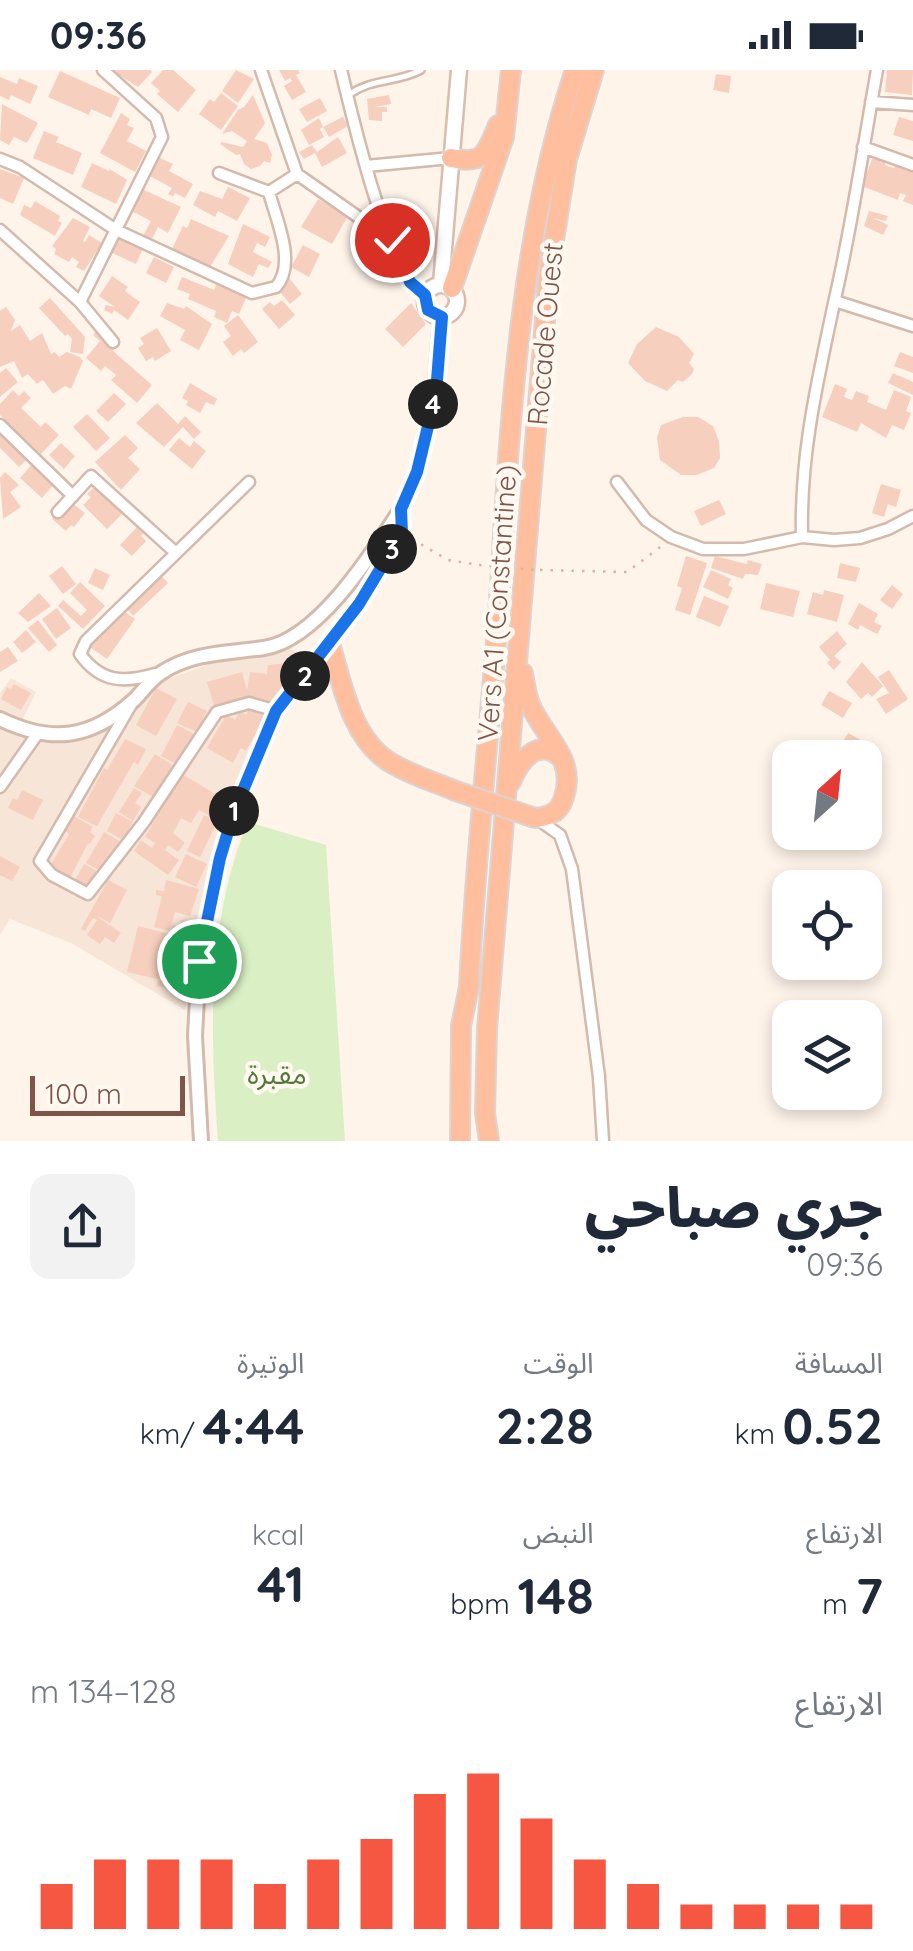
<!DOCTYPE html>
<html lang="ar">
<head>
<meta charset="utf-8">
<style>
  :root { --surface:#fff; --page:#f2f2f3; --text:#1f2937; --muted:#747a83; --accent:#f55743 }
  body { margin:0; font-family:Quicksand,"Noto Sans Arabic",sans-serif; background:var(--page); color:var(--text); direction:rtl; height:100vh; display:flex; flex-direction:column; font-size:38px; white-space:nowrap }
  * { box-sizing:border-box; margin:0 }
  p { font-size:32px; color:var(--muted) }
  .icon { flex:none; width:55px; height:55px; fill:none; stroke:currentColor; stroke-width:2; stroke-linecap:round; stroke-linejoin:round }
  .map { position:relative; height:1071px; overflow:hidden; direction:ltr }
  .drawer { display:flex; flex-direction:column; background:var(--surface); flex:1 }
  .drawer>* { flex:none }
  .needle { width:65px; rotate:27deg }
  .tools { position:absolute; left:772px; top:670px; display:grid; gap:20px }
  .tools a { display:grid; place-items:center; width:110px; height:110px; border-radius:20px; background:var(--surface); box-shadow:0 5px 15px #0003; font-size:50px }
  .scale { position:absolute; left:30px; bottom:25px; width:155px; box-sizing:border-box; padding-left:10px; border:5px solid #7e5649; border-top:0; font-size:28px; line-height:35px; white-space:nowrap; color:#7e5649; -webkit-text-stroke:8px #fff9f2; paint-order:stroke }
  .pin { position:absolute; display:grid; place-items:center; width:85px; height:85px; color:#fff; margin:-42px; border:5px solid #fff; border-radius:50%; box-shadow:0 2px 10px #0007 }
  .km { position:absolute; width:50px; height:50px; margin:-25px; border-radius:50%; background:#222; color:#fff; font-size:28px; line-height:50px; text-align:center }
  .round { display:grid; place-items:center; flex:none; width:105px; height:105px; border-radius:20px; background:var(--page) }
  .overview { display:flex; align-items:center; justify-content:space-between; height:170px; padding:0 30px }
  h1 { font-size:55px; font-weight:800; line-height:75px }
  .metrics { display:grid; grid-template-columns:repeat(3,1fr); gap:15px; height:170px; padding:10px 30px }
  .metrics div { display:grid; align-content:center }
  .metrics b { font-size:50px; font-weight:800 }
  .metrics small { font-size:28px; font-weight:400 }
  .metrics p { font-size:28px }
  .chart { height:280px; padding:20px 30px }
  .chart p { display:flex; justify-content:space-between }
  .chart svg { width:100%; height:180px; margin-top:10px; stroke:var(--accent); stroke-width:6 }
  .status { display:flex; justify-content:space-between; align-items:center; height:70px; padding:0 50px; background:var(--surface); direction:ltr }
  .status svg { height:28px; fill:currentColor }
  .map>svg:first-child { display:block }
  .residential { fill:#f7e5d7 }
  .green { fill:#dbefc5 }
  .building { fill:#f7cfbe }
  .lines { fill:none; stroke-linecap:round; stroke-linejoin:round }
  .service-casing { stroke:#d3baad; stroke-width:10 }
  .minor-casing { stroke:#d3baad; stroke-width:15 }
  .tertiary-casing { stroke:#d3baad; stroke-width:18 }
  .secondary-casing { stroke:#d9bcac; stroke-width:19 }
  .trunk-casing { stroke:#ddd3d0; stroke-width:22 }
  .path { stroke:#deb1a0; stroke-width:2.5; stroke-dasharray:2.5 8; stroke-linecap:butt }
  .service { stroke:#fff; stroke-width:5 }
  .minor { stroke:#fff; stroke-width:10 }
  .tertiary { stroke:#fff; stroke-width:12 }
  .secondary { stroke:#fff; stroke-width:14 }
  .trunk { stroke:#ffbe9e; stroke-width:18 }
  .trunk-bridge-casing { stroke:#ddd3d0; stroke-width:22; stroke-linecap:butt }
  .path-bridge { stroke:#deb1a0; stroke-width:2.5; stroke-dasharray:2.5 8; stroke-linecap:butt }
  .trunk-bridge { stroke:#ffbe9e; stroke-width:18 }
  .route-casing { stroke:#fff; stroke-width:20 }
  .route { stroke:#1a73e8; stroke-width:12 }
  .labels { text-anchor:middle; stroke-width:9; stroke-linejoin:round; paint-order:stroke }
  .street-label { font-size:28px; fill:#7e5649; stroke:#fff9f2 }
  .park-label { font-size:28px; fill:#53783a; stroke:#fff9f2 }
</style>
</head>
<body>
<div class="status"><b>09:36</b><svg viewBox="0 0 49 12"><path d="M0 12V9h3v3zM5 12V6h3v6zM10 12V3h3v9zM15 12V0h3v12zM26 1h20v11H26zM47 4h2v5h-2z"/></svg></div>
<div class="map">
<svg width="913" height="1071" viewBox="0 0 913 1071">
  <rect width="100%" height="100%" fill="#fff4ea"/>
  <path class="residential" d="M288 576 310 593 263 661 217 771 198 856 185 940 71 873 10 849 0 865V623L11 608 36 622 17 661 44 671 87 668 140 632 160 612 212 593Z"/>
  <path class="green" d="M248 752 326 775 345 1071H218C210 966 206 850 248 752Z"/>
  <path class="building" d="M111 0H150L152 2 138 17Z
    M163 0H173L196 20 178 42 157 24 160 21 151 13Z
    M236 0 254 9 238 33 222 21Z
    M279 0H298L300 3 296 5 306 22 292 30 284 16 292 11 290 8 285 11Z
    M887 0H913L912 25 885 22Z
    M60 1 120 28 111 48 91 39 89 45 48 27Z
    M716 4 731 6 729 23 713 20Z
    M0 7 17 14 19 8 38 16 30 34 11 25 9 30 0 26Z
    M221 23 238 36 221 60 199 44 210 29 214 32Z
    M253 25 265 53 254 69 267 73 272 85 270 93 264 91 260 96 251 99 244 94 240 84 236 85 220 74 222 72 243 77 247 71 232 61 222 64 238 40 244 37Z
    M389 25 391 34 375 37H387V42H382V51L369 50 367 29Z
    M320 28 327 41 307 52 299 39Z
    M2 34 38 53 27 73 14 67 9 75 0 70Z
    M121 43 130 49 127 55 134 58 127 71 146 81 135 102 100 83Z
    M343 47 348 56 329 67 323 57 320 59 324 67 309 75 301 60 319 48 323 57Z
    M899 47 913 51V71L893 65Z
    M44 61 59 67 56 72 82 83 73 105 33 88Z
    M338 67 347 83 322 97 315 83 304 89 299 82 312 75 317 82Z
    M874 84 887 89 885 95 894 98 896 93 913 100V135L903 131 906 125 900 123 898 130 862 116Z
    M158 87 173 94 169 101 193 114 185 128 175 123 173 127 168 124 172 118 148 105Z
    M92 93 109 101 110 99 127 110 116 134 81 117Z
    M0 99 24 108 13 134 0 128Z
    M228 117 250 128 237 151 218 141 215 147 193 135 200 121 222 129Z
    M140 118 181 137 168 163 158 157 150 173 142 168 151 151 129 140Z
    M318 129 335 139 337 135 350 142 332 174 301 157Z
    M35 131 60 146 58 151 62 153 55 166 20 145 24 135 31 138Z
    M869 141 888 146 886 151 873 148 888 155 883 165 864 156Z
    M73 148 90 157 83 171 85 172 89 165 102 173 84 201 76 197 79 192 72 187 69 192 54 184 56 179 52 176Z
    M191 149 229 166 210 197 172 179 183 156 187 158Z
    M243 154 270 167 265 177 257 173 253 182 272 192 268 198 259 194 253 207 228 194Z
    M118 161 145 174 136 194 108 181Z
    M380 161 391 184 367 196 356 173Z
    M303 175 320 184 309 207 291 197Z
    M154 187 174 197 166 213 146 203Z
    M112 206 128 217 125 221 140 232 128 250 114 240 112 244 104 240 106 235 115 237 99 226Z
    M182 207 214 220 219 208 249 221 239 244 232 241 227 253 214 247 216 241 188 229 190 224 177 219Z
    M289 208 302 224 290 234 277 218Z
    M50 228 85 267 83 284 70 282 72 269 68 264 65 266 39 238Z
    M282 230 295 245 279 259 262 239 270 232 274 236Z
    M167 233 184 239 186 236 212 254 199 280 180 270 185 260 160 246Z
    M411 233 426 254 403 277 385 259Z
    M6 237 15 250 11 261 20 255 30 271 42 263 51 284 55 282 59 287 67 282 80 287 83 291 71 319 65 316 53 324 43 310 37 314 28 304 22 308 14 291 0 297V241Z
    M238 245 258 272 244 283 241 279 233 286 223 272 231 266 224 256Z
    M100 257 119 274 113 281 152 315 137 333 111 310 116 305 105 296 101 301 86 288 100 271 93 265Z
    M656 257 679 267 694 284 689 293 694 299 692 304 683 312 678 310 667 321 645 311 628 293 637 274Z
    M157 258 171 281 155 291 153 287 146 291 138 278 144 274 140 268Z
    M900 282 913 287V303L894 296Z
    M6 298 18 312 0 327V303Z
    M893 303 913 312V325L888 313Z
    M190 313 217 329 214 335 206 332 200 343 186 335 188 331 182 328Z
    M835 314 847 319 844 327 852 330 856 321 869 326 867 332 886 340 894 320 911 327 906 341 911 343 904 360 892 355 886 368 861 353 857 362 822 347Z
    M13 320 19 326 24 321 31 328 21 338 41 357 45 352 59 365 41 384 0 345V334Z
    M114 323 126 334 108 352 96 341Z
    M157 333 178 354 185 346 201 362 194 369 183 357 164 377 136 353Z
    M87 344 110 368 96 381 73 357Z
    M683 347H698L713 356 719 371 720 388 714 398 697 405H681L660 390 657 368 661 355Z
    M0 355 31 385 19 397 0 378Z
    M125 365 138 378 128 388 140 399 121 420 95 392Z
    M179 368 190 377 194 371 206 381 192 399 169 380Z
    M61 373 75 386 64 399 49 385Z
    M33 393 55 413 42 428 20 408Z
    M5 402 19 415 10 422 21 437 3 449 0 408Z
    M881 414 901 420 896 437 888 434 884 447 872 443Z
    M104 415 114 426 109 431 122 444 107 459 83 435 91 427 87 424 93 418 97 421Z
    M68 430 85 443 74 457 71 455 66 461 52 449 54 445 49 442 52 438 58 443Z
    M719 430 726 444 701 456 694 441Z
    M139 455 145 461 141 466 146 471 132 486 120 475Z
    M686 486 707 493 690 545 675 540 682 518 677 516Z
    M715 486 747 494 748 490 762 494 758 505 745 504 743 509 711 498Z
    M840 493 860 498 856 512 837 508Z
    M62 496 76 514 63 524 49 506Z
    M95 498 110 505 103 520 88 513Z
    M711 500 731 509 728 515 733 518 728 529 703 517Z
    M158 502 168 513 133 546 123 534Z
    M80 512 105 536 83 559 58 536 63 530 81 546 87 540 70 523Z
    M766 513 800 521 793 547 760 539Z
    M892 515 903 524 892 539 880 530Z
    M824 520 844 525 837 552 807 544 813 522 823 525Z
    M39 523 51 536 28 552 18 543Z
    M704 526 729 536 720 557 696 547Z
    M859 533 878 544 874 552 882 556 877 564 860 555 858 560 848 554Z
    M115 535 135 549 107 589 87 575Z
    M57 538 71 558 56 569 42 549Z
    M38 550 57 575 49 582 28 558Z
    M26 560 36 572 22 583 13 572Z
    M837 561 847 574 834 586 841 592 834 600 827 593 830 590 819 577Z
    M8 577 18 591 0 602V582Z
    M290 584 304 592 281 634 246 629V627L214 636 207 612 242 602 247 620 250 602 267 604 268 595 287 593Z
    M862 592 883 616 872 627 868 623 861 629 846 612Z
    M889 600 908 629 886 644 876 629 889 623 878 607Z
    M14 614 31 623 21 640 1 629 7 617 11 619Z
    M156 618 177 629 156 666 136 655Z
    M829 621 852 633 843 648 821 635Z
    M188 632 207 641 197 662 177 653Z
    M250 638 265 647 246 681 241 678 233 693 207 678 226 645 235 650 240 641 246 645Z
    M177 655 194 664 178 695 161 686Z
    M848 663 868 674 861 688 840 677Z
    M125 669 146 679 138 695 134 692 97 756 78 747 104 698 107 700Z
    M155 684 174 696 155 728 134 716Z
    M182 704 227 731 217 750 199 740 191 753 181 748 173 763 185 773 178 782 168 775 165 780 179 790 168 805 134 781 141 770 152 778 155 773 145 767Z
    M134 718 142 723 135 733 141 737 133 751 119 742Z
    M22 720 43 730 33 750 8 738 13 728 17 730Z
    M116 743 133 752 123 770 107 761Z
    M204 745 218 751 200 787 187 781Z
    M74 746 93 757 90 762 95 766 90 774 88 773 70 808 50 796 69 764 65 761Z
    M104 762 121 772 104 803 86 793Z
    M186 784 207 794 196 817 175 807Z
    M0 786 20 797 12 811 0 805Z
    M84 794 102 804 92 822 74 812Z
    M108 810 127 820 110 853 95 845 121 863 114 873 105 867 100 874 87 865 97 850 93 848 85 861 81 859Z
    M166 810 199 819 190 846 175 842 170 861 154 857 162 826 156 825V820L164 821Z
    M181 850 187 851 186 859H191L189 880 170 878 172 855 180 856Z
    M138 856 170 864 161 910 127 902Z
    M169 885 189 888 182 921 157 916 158 910 164 911Z"/>
  <g class="lines">
    <g class="service-casing">
      <path id="service" d="M350 24C373 8 397 13 421 0"/>
    </g>
    <g class="minor-casing">
      <path id="minor" d="M261 0 297 104 391 170
        M341 0C352 45 388 204 425 225
        M871 32 913 35
        M863 77 913 95
        M0 89 20 97 116 160 252 223 276 217C297 194 276 149 269 122L297 104
        M366 96 451 88
        M219 103 269 122
        M0 160 80 232 113 272
        M835 231 913 256
        M80 232 162 67 156 48 103 0
        M0 355 73 426
        M617 412 646 450 671 467 703 479H744L802 467 834 470 860 468 888 459 913 446
        M58 442 91 406 176 483
        M802 467C800 384 817 314 834 233 852 156 863 78 877 0
        M155 604C124 613 101 613 80 584L86 571 249 412
        M132 633 40 791 52 805 88 824 144 752 217 642 249 633 277 641
        M0 717 38 663
        M536 748 560 765 572 799 599 1007 603 1071"/>
    </g>
    <g class="tertiary-casing">
      <path id="tertiary" d="M0 649C52 674 91 669 134 630 143 621 150 610 161 603 192 582 229 583 264 578 318 570 373 482 401 439
        M201 1071 195 966 199 891 219 788 234 742 277 641 359 534 402 463 401 439 417 402 435 323 441 247"/>
    </g>
    <g class="secondary-casing">
      <path id="secondary" d="M441 214 459 0
        M425 231a16 16 0 1 1 32 0a16 16 0 1 1-32 0Z"/>
    </g>
    <g class="trunk-casing">
      <path id="trunk" d="M451 88C485 95 486 83 498 55
        M452 218 504 67 511 0
        M330 574C342 613 351 667 388 691 408 704 432 711 453 720
        M523 603C525 614 526 624 530 634 543 666 577 688 564 727 560 742 550 747 535 748
        M511 712C520 689 540 665 563 690
        M460 1071 461 956 469 917C475 788 490 660 499 531 510 353 518 170 575 0
        M489 1071 485 1043 487 959 549 201 567 89 594 0"/>
    </g>
    <path class="path" d="M412 469 448 490 479 495
      M540 500 627 502 663 475"/>
    <use href="#service" class="service"/>
    <use href="#minor" class="minor"/>
    <use href="#tertiary" class="tertiary"/>
    <use href="#secondary" class="secondary"/>
    <use href="#trunk" class="trunk"/>
    <g class="trunk-bridge-casing">
      <path id="trunk-bridge" d="M453 720 535 748"/>
    </g>
    <path class="path-bridge" d="M479 495 536 500"/>
    <use href="#trunk-bridge" class="trunk-bridge"/>
  </g>
  <g class="lines">
    <g class="route-casing">
      <path id="route" d="M199 891 220 788 234 742 276 641 359 534 402 463 401 439 417 402 436 323 442 247 428 240 425 225 410 212 392 170"/>
    </g>
    <use href="#route" class="route"/>
  </g>
  <g class="labels">
    <g class="street-label">
      <text transform="translate(545 264) rotate(-85)" y="10">Rocade Ouest</text>
      <text transform="translate(497 533) rotate(-86)" y="10">Vers A1 (Constantine)</text>
    </g>
    <g class="park-label">
      <text x="277" y="1014">مقبرة</text>
    </g>
  </g>
</svg>
<div class="tools">
<a><svg class="needle" viewBox="-14 -14 28 28"><path d="M0-13l5 13h-10z" fill="#e53935"/><path d="M0 13l5-13h-10z" fill="#747a83"/></svg></a>
<a><svg class="icon" aria-label="locate" viewBox="0 0 24 24"><circle cx="12" cy="12" r="6"/><path d="M12 2v4M12 18v4M2 12h4M18 12h4"/></svg></a>
<a><svg class="icon" aria-label="layers" viewBox="0 0 24 24"><path d="M12 4l9 5-9 5-9-5zM3 14l9 5 9-5"/></svg></a>
</div>
<div class="scale">100 m</div>
<div class="pin" style="left:199px;top:891px;background:#1e9e55"><svg class="icon" aria-label="arrive" viewBox="0 0 24 24"><path d="M6 21V4h12l-3 4 3 4H6"/></svg></div>
<div class="pin" style="left:392px;top:170px;background:#d93025"><svg class="icon" aria-label="check" viewBox="0 0 24 24"><path d="M5 12l5 5 9-10"/></svg></div>
<b class="km" style="left:234px;top:741px">1</b>
<b class="km" style="left:305px;top:606px">2</b>
<b class="km" style="left:392px;top:479px">3</b>
<b class="km" style="left:433px;top:334px">4</b>
</div>
<section class="drawer">
<div class="overview"><div><h1>جري صباحي</h1><p>09:36</p></div><a class="round"><svg class="icon" aria-label="share" viewBox="0 0 24 24"><path d="M12 15V3M7 8l5-5 5 5M5 13v7h14v-7"/></svg></a></div>
<div class="metrics">
<div><p>المسافة</p><b>0.52<small> km</small></b></div>
<div><p>الوقت</p><b>2:28</b></div>
<div><p>الوتيرة</p><b>4:44<small> /km</small></b></div>
</div>
<div class="metrics">
<div><p>الارتفاع</p><b>7<small> m</small></b></div>
<div><p>النبض</p><b>148<small> bpm</small></b></div>
<div><p>kcal</p><b>41</b></div>
</div>
<div class="chart"><p><span>الارتفاع</span>128–134 m</p>
<svg viewBox="0 0 160 44" preserveAspectRatio="none"><path d="M5 44V33M15 44V27M25 44V27M35 44V27M45 44V33M55 44V27M65 44V22M75 44V11M85 44V6M95 44V17M105 44V27M115 44V33M125 44V38M135 44V38M145 44V38M155 44V38"/></svg>
</div>
</section>
</body>
</html>
